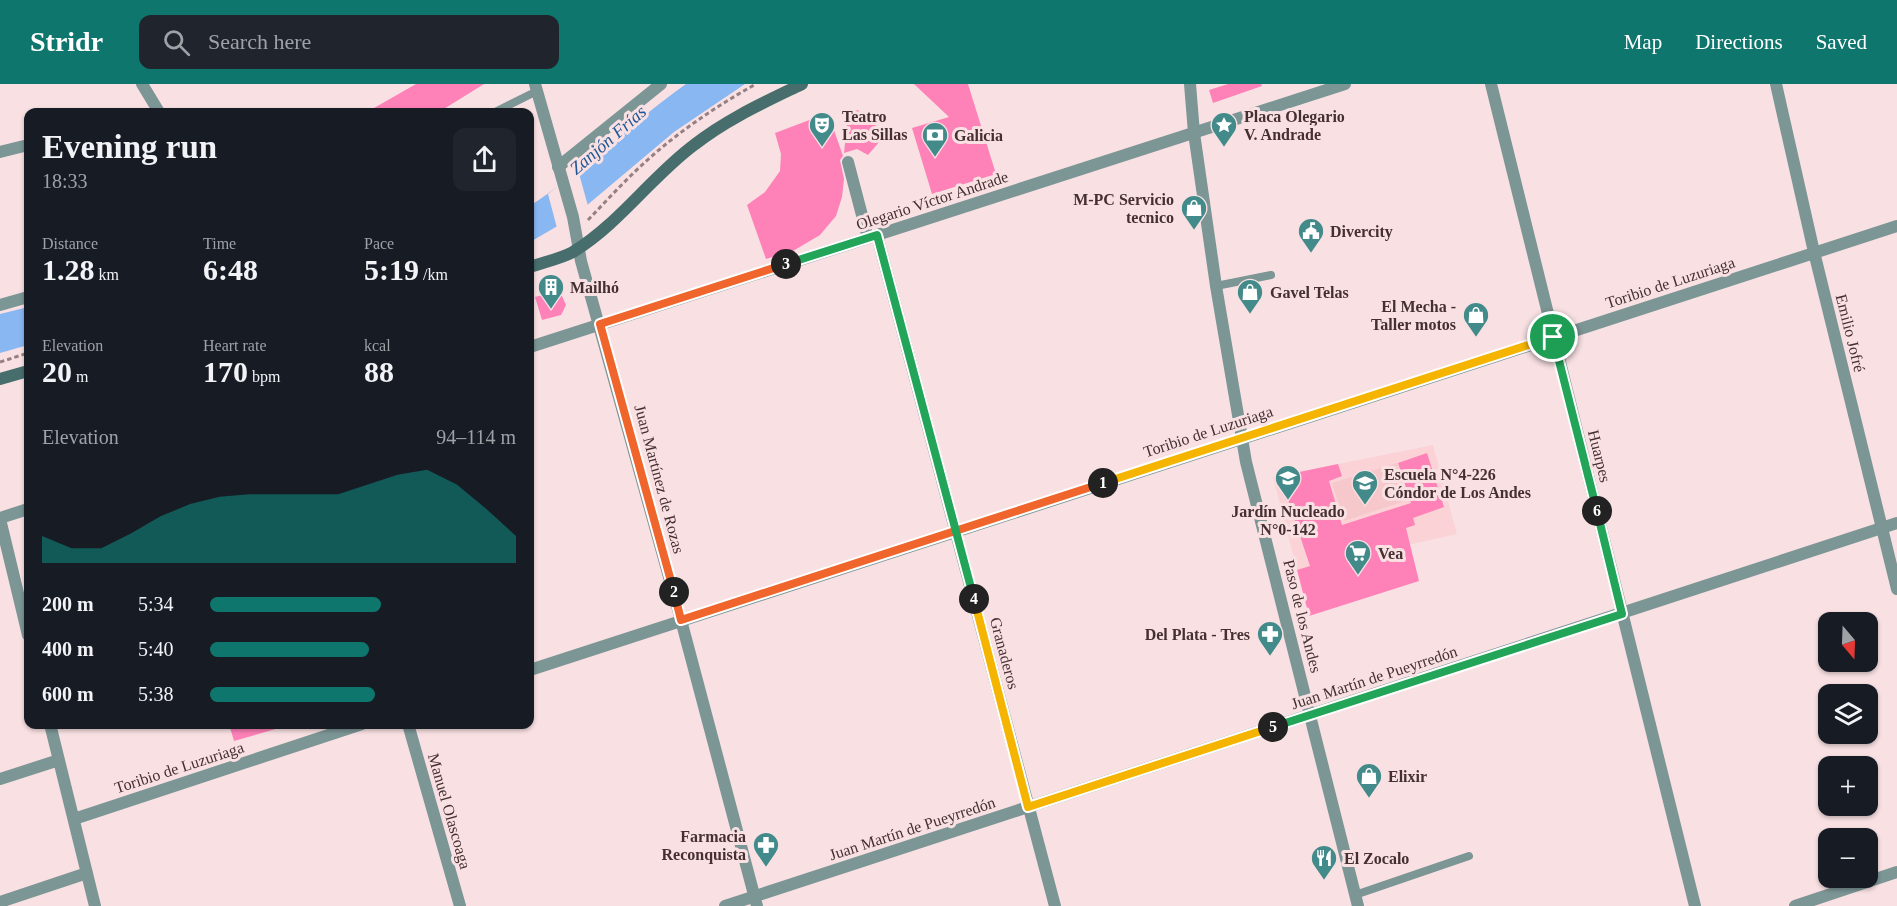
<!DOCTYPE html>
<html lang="en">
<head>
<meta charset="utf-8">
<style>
  :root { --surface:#171b24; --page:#20242c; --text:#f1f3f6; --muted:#9ea1a6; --accent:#0f766e }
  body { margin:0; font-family:Georgia,serif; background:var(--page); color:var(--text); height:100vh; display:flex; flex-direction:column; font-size:22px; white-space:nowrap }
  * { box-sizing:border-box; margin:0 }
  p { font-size:20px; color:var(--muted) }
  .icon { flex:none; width:33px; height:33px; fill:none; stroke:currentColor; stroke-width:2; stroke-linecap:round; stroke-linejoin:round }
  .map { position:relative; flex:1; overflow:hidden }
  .sheet { position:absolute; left:24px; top:24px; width:510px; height:621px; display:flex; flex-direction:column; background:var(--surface); border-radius:12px; box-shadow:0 2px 4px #0004 }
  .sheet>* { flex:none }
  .needle { width:39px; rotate:161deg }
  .tools { position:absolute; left:1818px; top:528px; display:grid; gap:12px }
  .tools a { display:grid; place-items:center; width:60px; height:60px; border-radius:12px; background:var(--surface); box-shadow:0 2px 4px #0004; font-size:30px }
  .pin { position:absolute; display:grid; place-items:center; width:51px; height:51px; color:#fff; margin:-26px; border:3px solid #fff; border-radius:50%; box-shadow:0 2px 6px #0007 }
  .km { position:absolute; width:30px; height:30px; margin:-15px; border-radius:50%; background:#222; color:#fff; font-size:16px; line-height:30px; text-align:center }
  .round { display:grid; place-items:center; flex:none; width:63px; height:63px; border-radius:12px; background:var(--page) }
  .headline { display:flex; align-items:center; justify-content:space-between; height:102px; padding:0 18px }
  h1 { font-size:33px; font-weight:700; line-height:45px }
  .stats { display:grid; grid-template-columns:repeat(3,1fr); gap:9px; height:102px; padding:6px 18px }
  .stats div { display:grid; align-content:center }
  .stats b { font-size:30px; font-weight:700 }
  .stats small { font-size:16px; font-weight:400 }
  .stats p { font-size:16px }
  .chart { height:168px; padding:12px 18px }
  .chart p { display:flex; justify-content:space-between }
  .chart svg { width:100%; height:108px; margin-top:6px; fill:var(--accent); opacity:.7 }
  ul { padding:0 18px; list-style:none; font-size:20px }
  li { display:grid; grid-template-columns:96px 72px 1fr; align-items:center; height:45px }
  li i { height:15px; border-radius:8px; background:var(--accent) }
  header { display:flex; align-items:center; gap:36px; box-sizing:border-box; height:84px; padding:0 30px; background:var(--accent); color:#fff }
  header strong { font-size:28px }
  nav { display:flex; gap:33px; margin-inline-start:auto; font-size:21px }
  .search { width:420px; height:54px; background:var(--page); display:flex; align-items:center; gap:15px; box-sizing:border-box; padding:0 21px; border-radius:12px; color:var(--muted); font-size:22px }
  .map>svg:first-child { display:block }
  .built { fill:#fbd3d6 }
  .green { fill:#f6c8cb }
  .water { fill:#88b7f1 }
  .pier { fill:#f9e1e3 }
  .building { fill:#fe81b8 }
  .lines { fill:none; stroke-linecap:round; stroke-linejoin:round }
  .path { stroke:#978082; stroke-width:3; stroke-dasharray:4.5 3; stroke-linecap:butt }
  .service { stroke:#7c9595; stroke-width:8 }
  .minor { stroke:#7c9595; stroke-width:12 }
  .tertiary { stroke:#7c9595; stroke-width:12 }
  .secondary { stroke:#476e6d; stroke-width:12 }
  .split-1-casing { stroke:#fff; stroke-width:12 }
  .split-2-casing { stroke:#fff; stroke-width:12 }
  .split-3-casing { stroke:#fff; stroke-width:12 }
  .split-4-casing { stroke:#fff; stroke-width:12 }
  .split-5-casing { stroke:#fff; stroke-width:12 }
  .split-6-casing { stroke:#fff; stroke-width:12 }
  .split-7-casing { stroke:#fff; stroke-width:12 }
  .split-1 { stroke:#f5b400; stroke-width:8 }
  .split-2 { stroke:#f0652b; stroke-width:8 }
  .split-3 { stroke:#f0652b; stroke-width:8 }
  .split-4 { stroke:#22a559; stroke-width:8 }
  .split-5 { stroke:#f5b400; stroke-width:8 }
  .split-6 { stroke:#22a559; stroke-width:8 }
  .split-7 { stroke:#22a559; stroke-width:8 }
  .labels { text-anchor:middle; stroke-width:6; stroke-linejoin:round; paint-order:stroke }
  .poi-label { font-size:16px; font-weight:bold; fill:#452f31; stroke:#f9e1e3; text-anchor:start }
  .street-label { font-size:16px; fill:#452f31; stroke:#f9e1e3 }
  .water-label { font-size:18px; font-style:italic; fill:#215794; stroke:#f9e1e3 }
</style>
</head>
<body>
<header>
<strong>Stridr</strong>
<div class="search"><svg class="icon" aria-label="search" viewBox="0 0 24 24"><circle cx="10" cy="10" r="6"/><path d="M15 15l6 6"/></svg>Search here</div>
<nav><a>Map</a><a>Directions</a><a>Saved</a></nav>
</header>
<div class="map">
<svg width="1897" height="822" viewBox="0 0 1897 822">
  <rect width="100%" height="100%" fill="#f9e1e3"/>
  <path class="built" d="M1433 361 1457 450 1297 486 1273 393Z"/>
  <path class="green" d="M1397 379 1408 416 1344 437 1332 399Z"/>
  <path class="water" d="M686 0H745L674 48 573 133 530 158V122C585 86 632 38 686 0Z
    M28 223V261L0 269V230Z"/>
  <path class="pier" d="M578 86 588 122 557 144 548 110Z"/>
  <path class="building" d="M416 0H484L439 28H367Z
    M914 0H968L996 90 932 110 912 44 949 33Z
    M1228 0H1261L1262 2 1213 19 1209 6Z
    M858 26 866 38 874 35 880 57 868 71 857 65 844 69 848 29Z
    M828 29 843 72 840 76 844 95 842 113 836 132 820 151 793 167 766 175 747 121 765 108 780 87 781 70 775 49Z
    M553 208 562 212 566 221 561 231 542 236 535 213Z
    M1427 369 1444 423 1413 434 1415 441 1406 444 1419 497 1309 532 1297 486 1310 482 1280 392 1338 380 1342 392 1329 397 1342 441 1411 419 1398 379Z
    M229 640H278L279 644 234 657Z"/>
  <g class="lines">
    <path class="path" d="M588 136C609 114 630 91 653 71 684 44 720 20 756 0
      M0 278 28 269"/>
    <path class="service" d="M495 28 537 7
      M1216 202 1271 191
      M1355 811 1469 772"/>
    <path class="minor" d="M142 0 159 28
      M1491 0 1695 822
      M1776 0 1814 168 1897 505
      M0 68 28 61
      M848 78 868 154
      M558 83 661 0
      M877 151 1055 822
      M0 221 28 213
      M530 263 1345 0
      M0 434 28 425
      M0 435 28 551
      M530 586 1897 142
      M50 640 95 822
      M408 640 460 822
      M0 695 59 676
      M74 735 362 640
      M0 818 87 789
      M1795 822 1897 788"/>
    <path class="tertiary" d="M535 0 573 133 581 177 681 536 757 822
      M1190 0 1194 49 1216 202 1246 378 1358 822
      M725 822 1897 439"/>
    <path class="secondary" d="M530 183C544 178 560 175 573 168 619 140 651 93 694 61 727 35 765 18 802 0
      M0 295 28 287"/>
  </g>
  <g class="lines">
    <g class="split-1-casing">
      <path id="split-1" d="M1103 399 1553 253"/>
    </g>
    <g class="split-2-casing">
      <path id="split-2" d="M674 508 681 536 1103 399"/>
    </g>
    <g class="split-3-casing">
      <path id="split-3" d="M674 508 600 240 786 180"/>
    </g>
    <g class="split-4-casing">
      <path id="split-4" d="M786 180 877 151 974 515"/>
    </g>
    <g class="split-5-casing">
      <path id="split-5" d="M974 515 1028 723 1273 643"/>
    </g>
    <g class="split-6-casing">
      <path id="split-6" d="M1273 643 1622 530 1597 427"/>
    </g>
    <g class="split-7-casing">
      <path id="split-7" d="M1553 253 1597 427"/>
    </g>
    <use href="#split-1" class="split-1"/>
    <use href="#split-2" class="split-2"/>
    <use href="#split-3" class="split-3"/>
    <use href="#split-4" class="split-4"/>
    <use href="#split-5" class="split-5"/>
    <use href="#split-6" class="split-6"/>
    <use href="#split-7" class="split-7"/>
  </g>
  <defs>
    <g id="theatre-pin" transform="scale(1.35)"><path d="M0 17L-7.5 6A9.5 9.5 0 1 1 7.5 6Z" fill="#438b8a" stroke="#f9e1e3"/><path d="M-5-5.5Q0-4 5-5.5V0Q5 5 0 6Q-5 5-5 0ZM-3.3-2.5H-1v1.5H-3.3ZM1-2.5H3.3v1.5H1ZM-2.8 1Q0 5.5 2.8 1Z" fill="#fff"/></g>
    <g id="sight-pin" transform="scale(1.35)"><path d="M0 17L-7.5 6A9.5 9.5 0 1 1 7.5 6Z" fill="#438b8a" stroke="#f9e1e3"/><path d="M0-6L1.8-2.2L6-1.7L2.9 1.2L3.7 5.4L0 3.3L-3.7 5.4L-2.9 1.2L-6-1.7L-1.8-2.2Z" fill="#fff"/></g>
    <g id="bank-pin" transform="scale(1.35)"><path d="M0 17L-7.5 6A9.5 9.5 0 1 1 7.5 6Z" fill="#438b8a" stroke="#f9e1e3"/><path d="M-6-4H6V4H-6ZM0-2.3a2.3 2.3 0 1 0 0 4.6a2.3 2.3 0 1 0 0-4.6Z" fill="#fff"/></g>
    <g id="shop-pin" transform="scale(1.35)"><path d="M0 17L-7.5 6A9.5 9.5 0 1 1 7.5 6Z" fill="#438b8a" stroke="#f9e1e3"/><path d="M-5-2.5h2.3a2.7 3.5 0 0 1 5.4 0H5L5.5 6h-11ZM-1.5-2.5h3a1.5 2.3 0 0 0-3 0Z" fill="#fff"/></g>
    <g id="civic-pin" transform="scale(1.35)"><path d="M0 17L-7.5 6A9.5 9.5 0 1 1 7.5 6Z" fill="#438b8a" stroke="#f9e1e3"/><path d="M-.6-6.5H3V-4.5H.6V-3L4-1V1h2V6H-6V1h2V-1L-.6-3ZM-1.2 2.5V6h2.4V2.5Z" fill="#fff"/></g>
    <g id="building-pin" transform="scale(1.35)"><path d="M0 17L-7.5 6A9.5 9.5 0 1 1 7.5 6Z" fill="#438b8a" stroke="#f9e1e3"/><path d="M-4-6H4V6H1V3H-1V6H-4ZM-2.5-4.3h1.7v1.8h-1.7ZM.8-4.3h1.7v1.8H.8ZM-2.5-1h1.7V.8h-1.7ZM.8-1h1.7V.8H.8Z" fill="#fff"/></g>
    <g id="school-pin" transform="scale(1.35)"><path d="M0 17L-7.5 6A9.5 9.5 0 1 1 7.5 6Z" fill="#438b8a" stroke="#f9e1e3"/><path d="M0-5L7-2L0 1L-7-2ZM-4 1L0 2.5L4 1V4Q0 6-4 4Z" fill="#fff"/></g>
    <g id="supermarket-pin" transform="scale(1.35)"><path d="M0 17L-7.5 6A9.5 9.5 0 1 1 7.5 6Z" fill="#438b8a" stroke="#f9e1e3"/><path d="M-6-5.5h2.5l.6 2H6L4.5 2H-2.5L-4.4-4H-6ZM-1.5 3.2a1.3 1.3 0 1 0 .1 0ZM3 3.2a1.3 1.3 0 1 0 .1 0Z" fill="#fff"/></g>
    <g id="pharmacy-pin" transform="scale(1.35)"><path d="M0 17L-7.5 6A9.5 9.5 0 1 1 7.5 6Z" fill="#438b8a" stroke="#f9e1e3"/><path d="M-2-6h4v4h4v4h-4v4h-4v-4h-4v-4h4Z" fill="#fff"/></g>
    <g id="restaurant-pin" transform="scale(1.35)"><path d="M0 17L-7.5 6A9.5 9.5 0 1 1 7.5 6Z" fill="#438b8a" stroke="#f9e1e3"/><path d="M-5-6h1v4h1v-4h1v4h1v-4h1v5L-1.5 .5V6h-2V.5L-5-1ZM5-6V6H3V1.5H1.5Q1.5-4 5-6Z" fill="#fff"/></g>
  </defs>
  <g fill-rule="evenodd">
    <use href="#theatre-pin" x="822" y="41"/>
    <use href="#sight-pin" x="1224" y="41"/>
    <use href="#bank-pin" x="935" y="51"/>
    <use href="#shop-pin" x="1194" y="124"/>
    <use href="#civic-pin" x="1311" y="147"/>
    <use href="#building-pin" x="551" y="203"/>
    <use href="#shop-pin" x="1250" y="208"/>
    <use href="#shop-pin" x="1476" y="231"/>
    <use href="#school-pin" x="1288" y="394"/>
    <use href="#school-pin" x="1365" y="399"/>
    <use href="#supermarket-pin" x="1358" y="469"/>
    <use href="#pharmacy-pin" x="1270" y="550"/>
    <use href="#shop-pin" x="1369" y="692"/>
    <use href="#pharmacy-pin" x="766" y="761"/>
    <use href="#restaurant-pin" x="1324" y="774"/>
  </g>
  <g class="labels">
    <g class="poi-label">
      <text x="842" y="38">Teatro<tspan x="842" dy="18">Las Sillas</tspan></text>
      <text x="1244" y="38">Placa Olegario<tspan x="1244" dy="18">V. Andrade</tspan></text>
      <text x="954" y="57">Galicia</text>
      <text x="1174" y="121" text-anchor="end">M-PC Servicio<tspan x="1174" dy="18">tecnico</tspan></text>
      <text x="1330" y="153">Divercity</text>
      <text x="570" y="209">Mailhó</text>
      <text x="1270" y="214">Gavel Telas</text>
      <text x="1456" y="228" text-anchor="end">El Mecha -<tspan x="1456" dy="18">Taller motos</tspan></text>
      <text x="1384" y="396">Escuela N°4-226<tspan x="1384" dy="18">Cóndor de Los Andes</tspan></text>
      <text x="1288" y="433" text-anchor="middle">Jardín Nucleado<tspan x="1288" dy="18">N°0-142</tspan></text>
      <text x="1378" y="475">Vea</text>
      <text x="1250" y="556" text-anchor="end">Del Plata - Tres</text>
      <text x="1388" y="698">Elixir</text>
      <text x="746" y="758" text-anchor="end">Farmacia<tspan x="746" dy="18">Reconquista</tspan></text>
      <text x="1344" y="780">El Zocalo</text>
    </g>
    <g class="street-label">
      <text transform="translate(932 116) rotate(-18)" y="6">Olegario Víctor Andrade</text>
      <text transform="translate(1670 198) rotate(-18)" y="6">Toribio de Luzuriaga</text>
      <text transform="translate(1851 249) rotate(76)" y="6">Emilio Jofré</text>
      <text transform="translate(1208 347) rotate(-18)" y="6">Toribio de Luzuriaga</text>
      <text transform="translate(1600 372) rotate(76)" y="6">Huarpes</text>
      <text transform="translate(660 395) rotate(75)" y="6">Juan Martínez de Rozas</text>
      <text transform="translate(1303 532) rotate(76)" y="6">Paso de los Andes</text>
      <text transform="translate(1005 569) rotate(75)" y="6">Granaderos</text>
      <text transform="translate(1374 593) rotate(-18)" y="6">Juan Martín de Pueyrredón</text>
      <text transform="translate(179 683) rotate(-18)" y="6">Toribio de Luzuriaga</text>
      <text transform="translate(450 727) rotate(74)" y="6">Manuel Olascoaga</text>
      <text transform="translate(912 744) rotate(-18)" y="6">Juan Martín de Pueyrredón</text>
    </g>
    <g class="water-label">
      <text transform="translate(608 56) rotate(-41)" y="6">Zanjón Frías</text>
    </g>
  </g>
</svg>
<div class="tools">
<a><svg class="needle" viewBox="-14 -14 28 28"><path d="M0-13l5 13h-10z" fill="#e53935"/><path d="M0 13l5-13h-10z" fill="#9ea1a6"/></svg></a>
<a><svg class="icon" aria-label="layers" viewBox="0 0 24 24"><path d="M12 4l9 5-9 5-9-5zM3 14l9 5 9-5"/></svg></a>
<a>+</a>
<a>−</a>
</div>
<div class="pin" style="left:1553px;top:253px;background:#1e9e55"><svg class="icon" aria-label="arrive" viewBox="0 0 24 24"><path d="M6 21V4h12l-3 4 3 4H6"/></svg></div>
<b class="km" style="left:1103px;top:399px">1</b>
<b class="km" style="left:674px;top:508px">2</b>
<b class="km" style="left:786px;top:180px">3</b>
<b class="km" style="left:974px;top:515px">4</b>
<b class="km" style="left:1273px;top:643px">5</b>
<b class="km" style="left:1597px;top:427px">6</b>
<section class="sheet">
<div class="headline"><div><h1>Evening run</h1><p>18:33</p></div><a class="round"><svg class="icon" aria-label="share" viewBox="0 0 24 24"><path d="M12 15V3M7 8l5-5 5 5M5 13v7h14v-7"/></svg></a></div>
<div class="stats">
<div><p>Distance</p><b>1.28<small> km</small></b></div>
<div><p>Time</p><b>6:48</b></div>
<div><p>Pace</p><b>5:19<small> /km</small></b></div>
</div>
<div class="stats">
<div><p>Elevation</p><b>20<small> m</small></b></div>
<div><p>Heart rate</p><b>170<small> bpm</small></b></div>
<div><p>kcal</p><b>88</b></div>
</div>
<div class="chart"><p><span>Elevation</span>94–114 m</p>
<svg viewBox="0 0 160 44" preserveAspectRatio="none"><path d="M0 44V33L10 38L20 38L30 32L40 25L50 20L60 17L70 16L80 16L90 16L100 16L110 12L120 8L130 6L140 12L150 22L160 33V44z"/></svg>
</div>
<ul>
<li><b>200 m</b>5:34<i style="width:56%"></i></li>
<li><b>400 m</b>5:40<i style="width:52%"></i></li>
<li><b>600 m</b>5:38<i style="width:54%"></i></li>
</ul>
</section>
</div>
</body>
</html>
